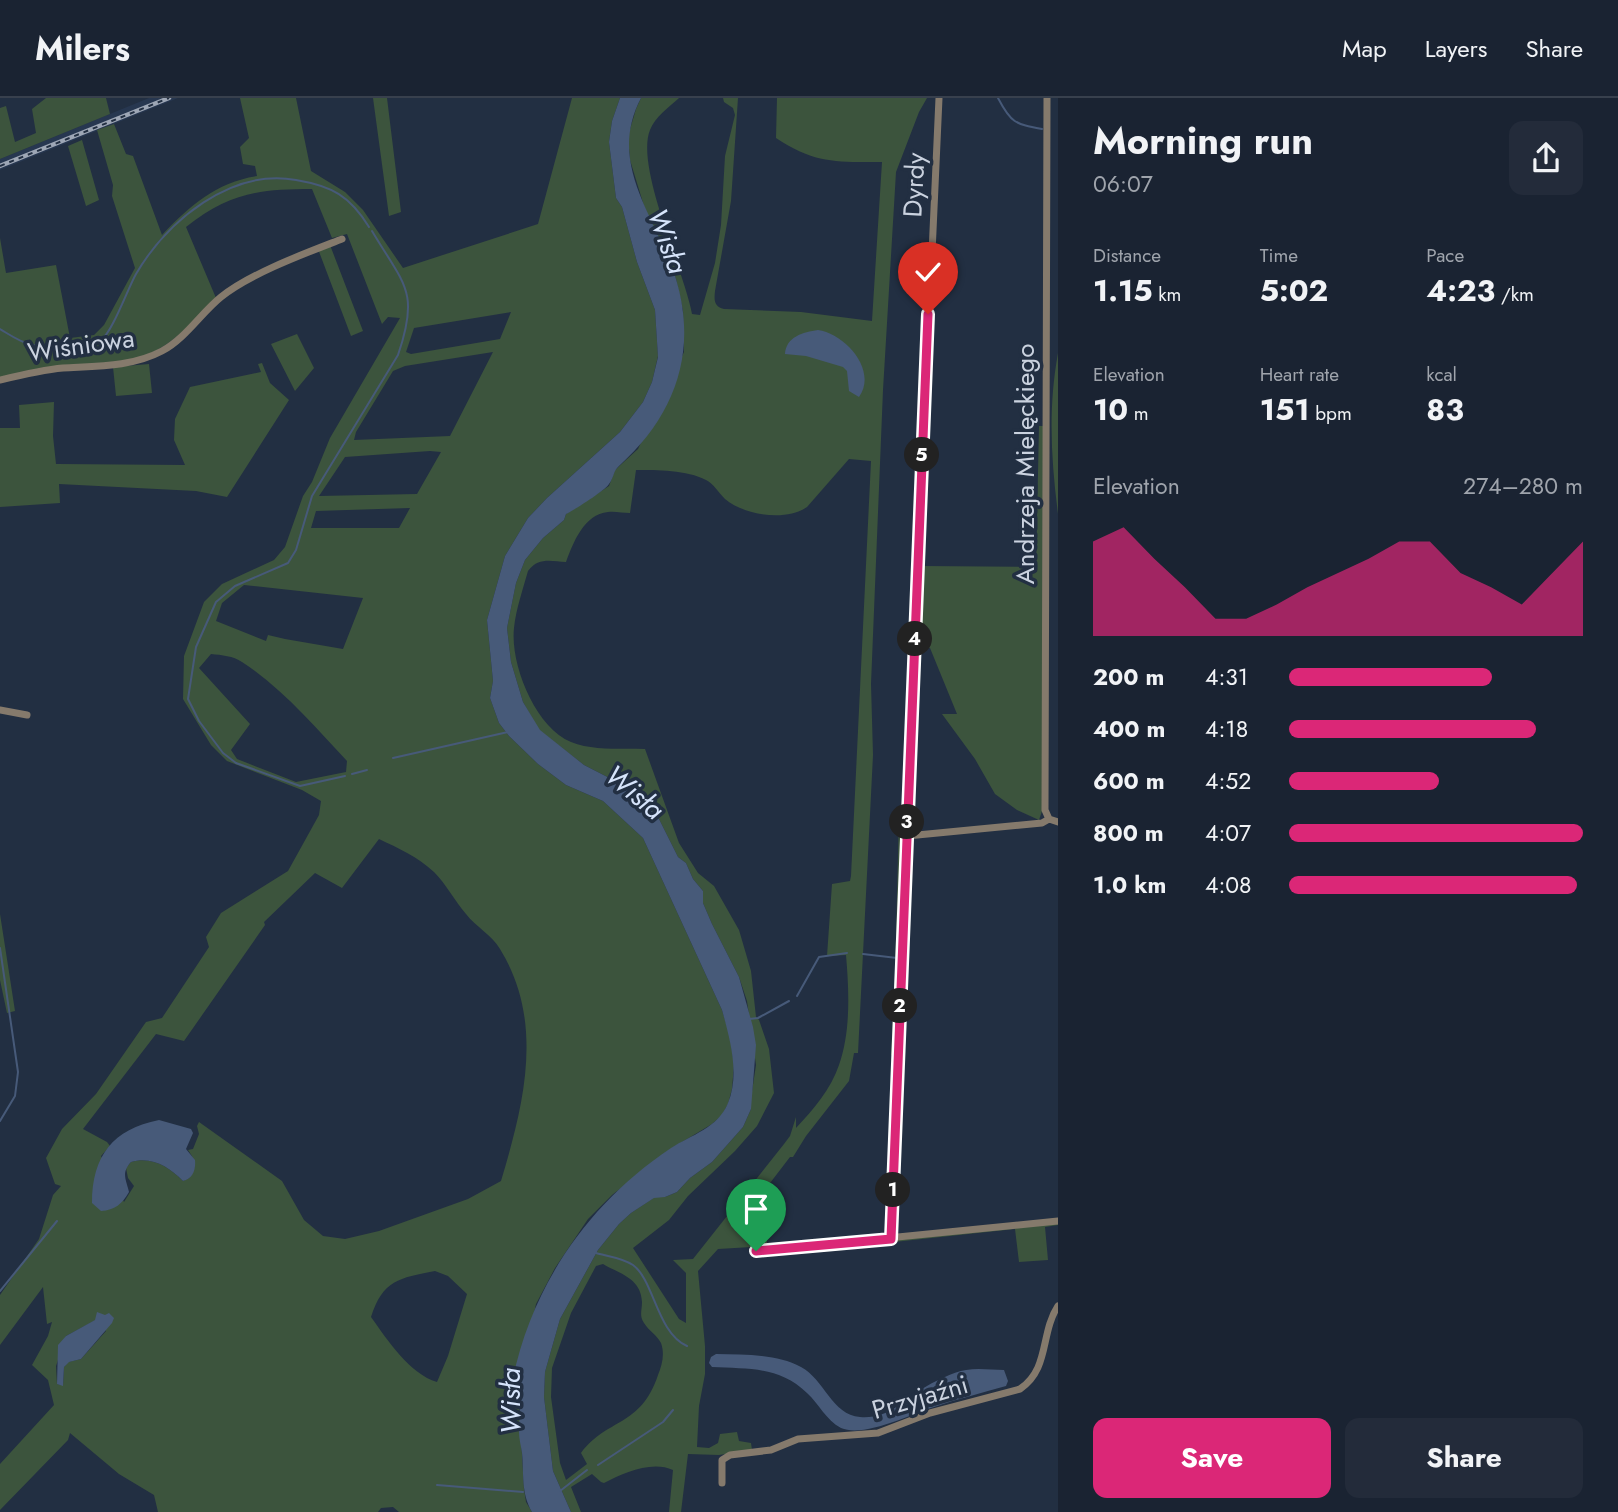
<!DOCTYPE html>
<html lang="en">
<head>
<meta charset="utf-8">
<style>
  :root { --surface:#1a2332; --page:#232b3a; --text:#f1f3f6; --muted:#9fa4ac; --line:#38404d; --accent:#db2777 }
  body { margin:0; font-family:Jost,sans-serif; background:var(--page); color:var(--text); height:100vh; display:flex; flex-direction:column; font-size:26px; white-space:nowrap }
  * { box-sizing:border-box; margin:0 }
  p { font-size:23px; color:var(--muted) }
  .icon { flex:none; width:38px; height:38px; fill:none; stroke:currentColor; stroke-width:2; stroke-linecap:round; stroke-linejoin:round }
  .map { position:relative; flex:1; overflow:hidden }
  .side { display:flex; flex-direction:column; background:var(--surface); width:560px }
  .side>* { flex:none }
  .pin { position:absolute; display:grid; place-items:center; width:60px; height:60px; color:#fff; margin:-72px -30px; border-radius:50% 50% 50% 0; rotate:-45deg; box-shadow:0 0 7px #0007 }
  .pin .icon { rotate:45deg }
  .km { position:absolute; width:35px; height:35px; margin:-18px; border-radius:50%; background:#222; color:#fff; font-size:19px; line-height:35px; text-align:center }
  .round { display:grid; place-items:center; flex:none; width:74px; height:74px; border-radius:14px; background:var(--page) }
  .overview { display:flex; align-items:center; justify-content:space-between; height:119px; padding:0 35px }
  h1 { font-size:38px; font-weight:700; line-height:52px }
  .figures { display:grid; grid-template-columns:repeat(3,1fr); gap:10px; height:119px; padding:7px 35px }
  .figures div { display:grid; align-content:center }
  .figures b { font-size:30px; font-weight:700 }
  .figures small { font-size:19px; font-weight:400 }
  .figures p { font-size:19px }
  .chart { height:196px; padding:14px 35px }
  .chart p { display:flex; justify-content:space-between }
  .chart svg { width:100%; height:126px; margin-top:7px; fill:var(--accent); opacity:.7 }
  .primary-button { display:flex; gap:14px; margin-top:auto; padding:14px 35px }
  .primary-button a { flex:1; height:80px; border-radius:14px; background:var(--accent); color:#fff; font-size:28px; font-weight:700; line-height:80px; text-align:center }
  .primary-button a+a { background:var(--page); color:var(--text) }
  ul { padding:0 35px; list-style:none; font-size:23px }
  li { display:grid; grid-template-columns:112px 84px 1fr; align-items:center; height:52px }
  li i { height:18px; border-radius:9px; background:var(--accent) }
  header { display:flex; align-items:center; gap:42px; box-sizing:border-box; height:98px; padding:0 35px; background:var(--surface); border-bottom:2px solid var(--line) }
  header strong { font-size:33px }
  nav { display:flex; gap:38px; margin-inline-start:auto; font-size:24px }
  main { display:flex; flex:1; min-height:0 }
  .map>svg:first-child { display:block }
  .built { fill:#273750 }
  .green { fill:#3c543d; fill-rule:evenodd }
  .water { fill:#475a79 }
  .lines { fill:none; stroke-linecap:round; stroke-linejoin:round }
  .stream { stroke:#475a79; stroke-width:2 }
  .minor { stroke:#857a6c; stroke-width:7 }
  .rail-casing { stroke:#9da6b5; stroke-width:4.5 }
  .rail { stroke:#222f42; stroke-width:2; stroke-dasharray:5; stroke-linecap:butt }
  .route-casing { stroke:#fff; stroke-width:14 }
  .route { stroke:#db2777; stroke-width:9 }
  .labels { text-anchor:middle; stroke-width:7; stroke-linejoin:round; paint-order:stroke }
  .street-label { font-size:26px; fill:#cad2df; stroke:#222f42 }
  .water-label { font-size:28px; font-style:italic; fill:#d6e4fb; stroke:#222f42 }
</style>
</head>
<body>
<header>
<strong>Milers</strong>
<nav><a>Map</a><a>Layers</a><a>Share</a></nav>
</header>
<main>
<div class="map">
<svg width="1058" height="1414" viewBox="0 0 1058 1414">
  <rect width="100%" height="100%" fill="#222f42"/>
  <path class="built" d="M149 0H178L0 72V61Z"/>
  <path class="green" d="M46 0H106L110 16 0 61V10L6 8 15 44 36 35 32 11Z
    M240 0H296L311 73 345 94 363 112 403 170 538 126 572 0H620L612 23 609 44 616 100 622 109 637 164 655 212 658 258 652 284 643 304 620 334 547 400 528 420 505 458 487 522 493 583 490 600 499 625 509 638 538 666 566 687 603 703 643 740 722 912 730 938 734 967 732 991 728 1006 722 1017 712 1026 672 1050 612 1097 588 1121 555 1170 536 1206 518 1288 524 1391 526 1404 532 1414H399L393 1409 381 1410 378 1414H158L154 1397 119 1376 70 1335 68 1342 0 1412V1366L54 1307 48 1282 32 1267 48 1238 52 1224 47 1226 43 1189 0 1247V1197L39 1141 53 1097 61 1088 55 1086 46 1060 62 1031 96 996 146 924 162 920 209 849 206 839 221 815 288 773 319 717 321 703 302 692 227 663 211 647 183 601 184 558 204 504 222 486 274 462 285 449 303 398 312 384 330 340 400 220 388 219 382 226 347 136 332 140 312 91C259 91 229 95 186 129L216 200C188 228 172 250 133 262L0 280V140L6 175 56 167 70 240 94 237 104 227 135 170 112 98 113 87 97 32 114 26 126 56 133 58 162 137C189 108 217 84 257 78L255 68 243 66 240 49 249 40ZM511 214 500 241 411 256 406 254 414 230ZM493 254 450 338 354 342 356 334 393 273 405 268ZM430 353 441 354 417 396 319 398 345 359ZM410 410 399 430H311L316 413ZM244 487 363 500 343 551 285 541 268 537 266 543 216 523 222 505ZM211 556C222 557 233 558 242 564 282 590 315 629 347 663L346 674 296 684 237 661 231 652 250 626 199 570ZM379 741C398 750 418 759 434 774 446 786 455 803 466 816 476 829 492 837 500 851 545 924 524 1006 501 1083L468 1101 379 1133 345 1141 323 1138 304 1122 282 1083 199 1024 197 1028 199 1036 193 1051 188 1052C196 1063 197 1069 189 1080L183 1083C169 1069 152 1058 131 1064L126 1070 128 1080 134 1088 124 1104 101 1058 110 1048 107 1044 83 1031 156 936 184 943 265 827 264 824 315 775 342 790ZM435 1173 448 1178 467 1196 448 1258 437 1284C410 1276 388 1243 371 1219 383 1182 399 1180 435 1173ZM96 1222 106 1233 81 1261 68 1264 64 1269 63 1287 57 1286 56 1268 66 1238Z
    M373 0H387L401 114 389 118Z
    M641 0H679C669 9 655 19 650 32 635 69 684 172 692 216L700 217 715 165 721 127 725 58 735 17 733 10 724 4 723 0H738L731 103 715 193C714 202 714 209 724 211L801 214 872 223 882 64C837 64 815 66 776 40L777 0H927L919 14 896 74 883 292 871 586 873 657 858 955H854L849 983 806 1038 793 1059H790L767 1089V1148L718 1151 698 1173 705 1248V1276L699 1308 697 1349 709 1350 718 1345 720 1336 737 1334 739 1343 751 1345 752 1352 719 1357 688 1356 681 1414H669L673 1372C652 1362 623 1375 604 1385L601 1384 592 1376 571 1389 581 1414H571L553 1373 544 1299 545 1274 560 1221 598 1152 619 1126 631 1115 655 1099H665L677 1094 690 1080 712 1064 743 1029 751 1011V1000L756 967 747 903 739 879 712 826 703 805V793L693 781 686 765 678 759 659 721 621 686 584 667 539 632 523 604 511 564 507 530 516 485 525 462 543 440 564 422 566 416 609 388 615 372 638 351 684 254 683 213 676 181 644 108 630 62 628 38 636 11ZM849 361 871 363 851 778 850 783 832 786 827 858 846 857C849 892 851 933 839 967 831 991 813 1012 796 1030V1019L790 1038 784 1046 693 1161 673 1162 686 1175V1225L679 1221 633 1150 669 1122 688 1098 735 1053 757 1028 774 995 769 951 759 922 756 919 751 873 739 832 714 788 698 775 679 745 645 651C621 650 593 653 571 644 535 629 510 566 514 530 516 511 523 491 528 473 538 459 551 463 566 464 573 445 584 416 608 414 615 413 623 415 630 415L636 372C657 372 687 372 706 382 713 385 719 395 725 401 744 417 786 424 807 409ZM603 1166C620 1176 641 1180 642 1204 642 1212 639 1218 644 1225 649 1233 657 1237 661 1245 665 1256 662 1267 658 1277 641 1329 607 1320 581 1355L587 1366 566 1382 560 1365 551 1299 552 1270 571 1215 596 1168Z
    M82 42 99 102 86 108 68 48Z
    M330 147 363 233 351 238 318 151Z
    M297 236 314 270 295 293 271 246Z
    M1058 255V416C1051 361 1048 310 1058 255Z
    M262 265 270 285 289 302 227 399 196 393 59 386 60 405 0 409V330H20L19 307 54 304 53 338 56 366 185 367 174 342 175 321 190 289 261 274 258 266Z
    M149 266 152 295 116 298 113 269Z
    M1039 328H1043L1042 713 1039 722 1017 712 995 696 975 661 942 616H957L930 550 917 549 920 468 1036 469Z
    M899 716 905 717 895 958 891 957 895 879Z
    M0 816 15 913 7 915 0 882Z
    M1058 1124V1127L1045 1129 1048 1162 1019 1164 1015 1131 894 1144V1142Z"/>
  <path class="water" d="M620 0H641C606 67 657 119 676 181 698 254 675 318 619 368 613 373 614 380 609 386 607 391 573 413 566 416L564 422 543 440 525 462 516 485 507 530 511 564 523 604 540 632 584 667 621 686 643 703 659 721 678 759 686 765 693 781 703 793V805L712 826 739 879 753 929 756 947 751 1011 743 1029 712 1064 690 1080 677 1094 665 1099 654 1100 631 1115 619 1126 598 1152 560 1221 545 1274 544 1299 553 1373 571 1414H532C521 1395 524 1376 522 1355 521 1348 519 1341 519 1334 519 1316 523 1296 513 1280 533 1185 590 1104 671 1050 691 1037 718 1030 728 1005 740 976 730 941 722 912L643 740 603 703 566 687 538 666 509 638 499 625 490 600 493 583 487 522 505 458 528 420 547 400 620 334 643 304 652 284 658 259 655 212 637 164 622 109 616 100 609 44 612 23Z
    M818 232C845 236 878 272 859 299L849 293 847 273 843 269 806 258 785 256C786 239 803 234 818 232Z
    M159 1022 191 1031 193 1035 186 1051 195 1062C196 1071 193 1081 183 1083 169 1069 152 1058 131 1064 121 1075 126 1081 129 1094 122 1106 115 1112 101 1113L92 1105C92 1058 113 1031 159 1022Z
    M97 1214 105 1217 109 1215 114 1220 112 1225 81 1261 69 1264 64 1269 63 1288 57 1286 58 1247 66 1238 95 1222Z
    M716 1256C743 1257 776 1255 801 1269 824 1281 832 1317 860 1319 888 1321 900 1305 922 1291 933 1284 953 1274 966 1272 978 1270 992 1272 1004 1272L1008 1283 1006 1288C982 1295 957 1301 934 1309 911 1316 864 1340 841 1330 826 1322 819 1306 807 1295 779 1268 748 1271 712 1269L709 1265 711 1259Z"/>
  <g class="lines">
    <path class="stream" d="M998 0C1011 25 1015 26 1042 31
      M0 231C10 237 21 245 33 247 47 250 90 250 101 242 112 235 128 190 136 176 167 123 231 70 296 82 332 88 350 98 369 129
      M393 660 508 634
      M352 676 367 672
      M345 678 300 688 236 665 223 655 199 623 188 601 196 549 216 504 235 488 288 465 296 452 312 398 398 257C420 193 404 187 372 133
      M0 850 18 974 15 998 0 1023
      M863 856 897 860
      M797 898 819 859 847 855
      M749 921 758 920 789 903
      M596 1155C607 1158 623 1160 633 1167 654 1182 657 1235 687 1248
      M0 1193 57 1123
      M598 1367 663 1324 673 1312
      M437 1387 523 1394
      M560 1393 587 1372"/>
    <path class="minor" d="M1047 0 1045 712 1049 721 1058 724
      M0 282C21 277 42 272 63 270 97 268 132 269 162 253 186 240 201 215 221 199 251 175 306 155 342 141
      M0 612 27 617
      M907 738 1042 725 1049 721
      M891 1141 908 686 939 0
      M756 1153 1058 1123
      M722 1385V1362L730 1357 771 1352 798 1341 878 1335 930 1315 1020 1291C1050 1271 1040 1235 1058 1208"/>
    <g class="rail-casing">
      <path id="rail" d="M0 68 169 0"/>
    </g>
    <use href="#rail" class="rail"/>
  </g>
  <g class="lines">
    <g class="route-casing">
      <path id="route" d="M756 1153 891 1141 928 216"/>
    </g>
    <use href="#route" class="route"/>
  </g>
  <g class="labels">
    <g class="street-label">
      <text transform="translate(914 87) rotate(-87)" y="9">Dyrdy</text>
      <text transform="translate(81 247) rotate(-8)" y="9">Wiśniowa</text>
      <text transform="translate(1025 366) rotate(-90)" y="9">Andrzeja Mielęckiego</text>
      <text transform="translate(920 1299) rotate(-16)" y="9">Przyjaźni</text>
    </g>
    <g class="water-label">
      <text transform="translate(668 143) rotate(70)" y="10">Wisła</text>
      <text transform="translate(635 694) rotate(40)" y="10">Wisła</text>
      <text transform="translate(510 1303) rotate(-90)" y="10">Wisła</text>
    </g>
  </g>
</svg>
<div class="pin" style="left:756px;top:1153px;background:#1e9e55"><svg class="icon" aria-label="arrive" viewBox="0 0 24 24"><path d="M6 21V4h12l-3 4 3 4H6"/></svg></div>
<div class="pin" style="left:928px;top:216px;background:#d93025"><svg class="icon" aria-label="check" viewBox="0 0 24 24"><path d="M5 12l5 5 9-10"/></svg></div>
<b class="km" style="left:893px;top:1092px">1</b>
<b class="km" style="left:900px;top:908px">2</b>
<b class="km" style="left:907px;top:724px">3</b>
<b class="km" style="left:915px;top:541px">4</b>
<b class="km" style="left:922px;top:357px">5</b>
</div>
<section class="side">
<div class="overview"><div><h1>Morning run</h1><p>06:07</p></div><a class="round"><svg class="icon" aria-label="share" viewBox="0 0 24 24"><path d="M12 15V3M7 8l5-5 5 5M5 13v7h14v-7"/></svg></a></div>
<div class="figures">
<div><p>Distance</p><b>1.15<small> km</small></b></div>
<div><p>Time</p><b>5:02</b></div>
<div><p>Pace</p><b>4:23<small> /km</small></b></div>
</div>
<div class="figures">
<div><p>Elevation</p><b>10<small> m</small></b></div>
<div><p>Heart rate</p><b>151<small> bpm</small></b></div>
<div><p>kcal</p><b>83</b></div>
</div>
<div class="chart"><p><span>Elevation</span>274–280 m</p>
<svg viewBox="0 0 160 44" preserveAspectRatio="none"><path d="M0 44V11L10 6L20 17L30 27L40 38L50 38L60 33L70 27L80 22L90 17L100 11L110 11L120 22L130 27L140 33L150 22L160 11V44z"/></svg>
</div>
<ul>
<li><b>200 m</b>4:31<i style="width:69%"></i></li>
<li><b>400 m</b>4:18<i style="width:84%"></i></li>
<li><b>600 m</b>4:52<i style="width:51%"></i></li>
<li><b>800 m</b>4:07<i style="width:100%"></i></li>
<li><b>1.0 km</b>4:08<i style="width:98%"></i></li>
</ul>
<div class="primary-button"><a>Save</a><a>Share</a></div>
</section>
</main>
</body>
</html>
